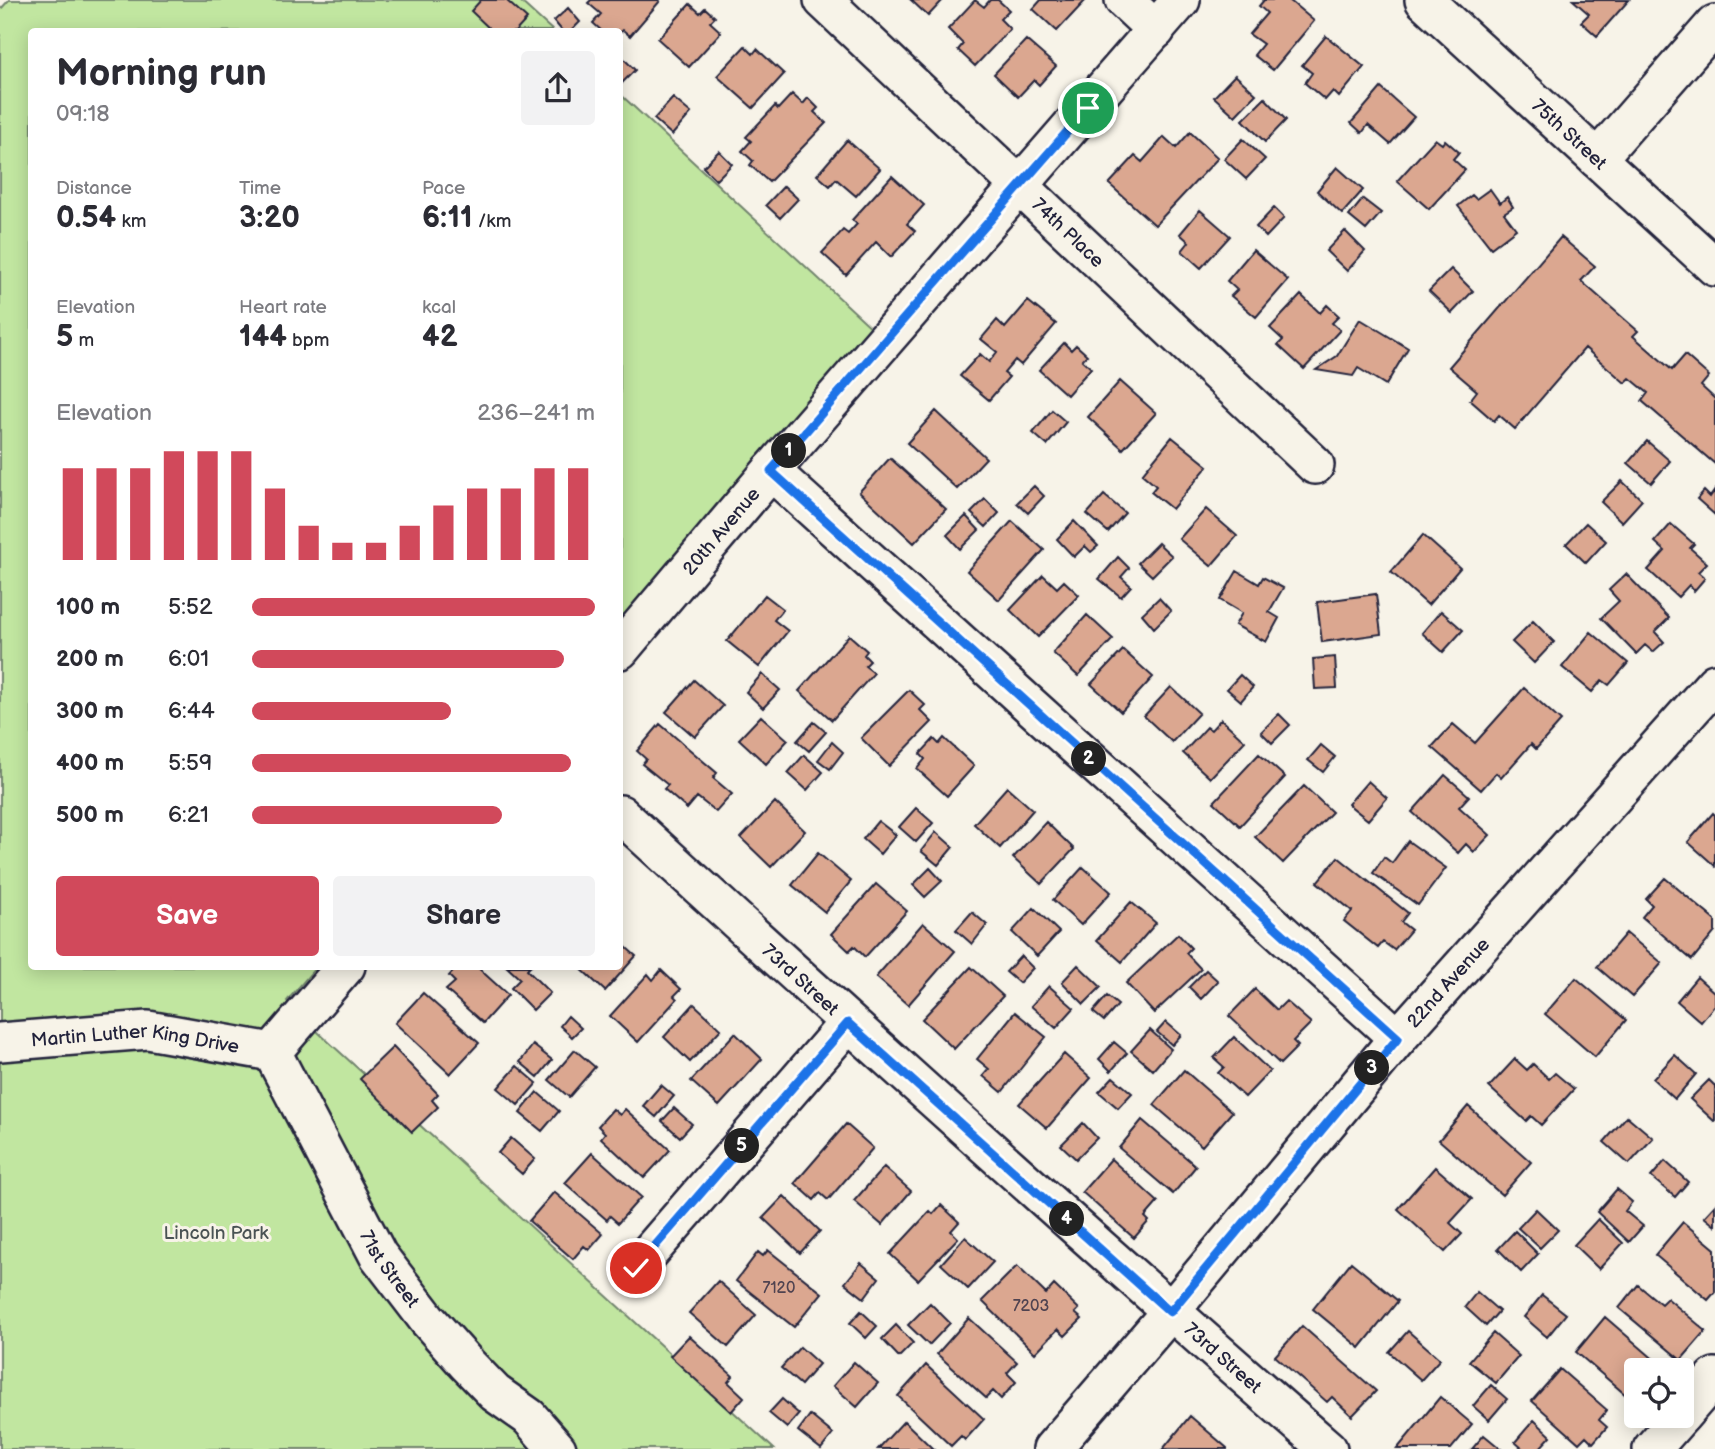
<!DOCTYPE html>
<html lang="en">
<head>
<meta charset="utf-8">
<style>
  :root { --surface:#fff; --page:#f2f2f3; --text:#2b2b33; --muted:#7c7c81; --accent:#d1495b }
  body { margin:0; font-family:"Balsamiq Sans",sans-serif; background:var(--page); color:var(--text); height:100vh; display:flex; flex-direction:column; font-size:26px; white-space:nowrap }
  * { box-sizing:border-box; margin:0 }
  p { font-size:23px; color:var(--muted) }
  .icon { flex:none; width:38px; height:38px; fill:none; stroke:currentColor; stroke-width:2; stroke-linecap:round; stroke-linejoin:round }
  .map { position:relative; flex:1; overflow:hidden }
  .side { position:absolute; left:28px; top:28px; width:595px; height:942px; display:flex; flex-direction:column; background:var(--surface); border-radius:7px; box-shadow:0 4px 18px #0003 }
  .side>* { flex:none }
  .controls { position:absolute; left:1624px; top:1358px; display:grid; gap:14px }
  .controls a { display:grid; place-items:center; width:70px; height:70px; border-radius:7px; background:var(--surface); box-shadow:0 4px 18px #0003; font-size:35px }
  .pin { position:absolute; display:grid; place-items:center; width:60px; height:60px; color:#fff; margin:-30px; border:4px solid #fff; border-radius:50%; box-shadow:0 2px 7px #0007 }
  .km { position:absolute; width:35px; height:35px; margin:-18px; border-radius:50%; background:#222; color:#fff; font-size:19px; line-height:35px; text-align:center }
  .round { display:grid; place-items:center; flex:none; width:74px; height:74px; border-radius:7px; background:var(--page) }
  .headline { display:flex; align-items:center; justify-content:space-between; height:119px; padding:0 28px }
  h1 { font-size:38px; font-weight:700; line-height:52px }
  .stats { display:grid; grid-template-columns:repeat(3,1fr); gap:10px; height:119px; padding:7px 28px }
  .stats div { display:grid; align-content:center }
  .stats b { font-size:30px; font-weight:700 }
  .stats small { font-size:19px; font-weight:400 }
  .stats p { font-size:19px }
  .chart { height:196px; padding:14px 28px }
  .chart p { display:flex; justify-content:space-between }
  .chart svg { width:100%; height:126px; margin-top:7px; stroke:var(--accent); stroke-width:6 }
  .action { display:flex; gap:14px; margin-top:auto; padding:14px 28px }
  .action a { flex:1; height:80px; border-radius:7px; background:var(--accent); color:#fff; font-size:28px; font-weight:700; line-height:80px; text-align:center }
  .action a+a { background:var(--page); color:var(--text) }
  ul { padding:0 28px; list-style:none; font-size:23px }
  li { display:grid; grid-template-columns:112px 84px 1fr; align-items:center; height:52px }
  li i { height:18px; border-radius:9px; background:var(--accent) }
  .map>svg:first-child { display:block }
  .green { fill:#c1e6a0; stroke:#72846e; stroke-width:2 }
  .building { fill:#dba790; stroke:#22223b; stroke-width:2 }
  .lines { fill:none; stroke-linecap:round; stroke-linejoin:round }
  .minor-casing { stroke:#22223b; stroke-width:42 }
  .minor { stroke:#f7f3e8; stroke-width:37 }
  .route-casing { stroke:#fff; stroke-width:14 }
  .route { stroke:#1a73e8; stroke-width:9 }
  .labels { text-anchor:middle; stroke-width:6; stroke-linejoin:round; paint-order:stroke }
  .number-label { font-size:16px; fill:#504350 }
  .street-label { font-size:19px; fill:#22223b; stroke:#f7f3e8 }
  .park-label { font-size:19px; fill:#4a5354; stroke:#f7f3e8 }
</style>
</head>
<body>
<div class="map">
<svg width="1715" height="1449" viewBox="0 0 1715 1449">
  <rect width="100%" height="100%" fill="#f7f3e8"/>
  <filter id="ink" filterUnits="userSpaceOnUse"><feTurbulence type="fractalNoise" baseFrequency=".0143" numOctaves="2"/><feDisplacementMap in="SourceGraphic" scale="14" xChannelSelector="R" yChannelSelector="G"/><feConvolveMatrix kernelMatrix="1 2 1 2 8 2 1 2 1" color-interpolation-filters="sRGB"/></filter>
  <g filter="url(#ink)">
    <path class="green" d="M9 0H519L553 31 32 32V966H317L287 1001 319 1033 774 1449H0V10Z
      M620 94 874 330 620 621Z"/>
    <path class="building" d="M481 0H506L527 19 515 32H493L471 11Z
      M591 0H659L660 1 630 36 623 30 620 33V32H603L593 23 601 14 588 3Z
      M911 0H943L928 16Z
      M975 0 984 7 990 0H998L1009 10 1000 19 1010 29 975 66 958 50 963 44 948 29Z
      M1041 0H1086L1057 31 1033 9Z
      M1264 0H1289L1314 21 1273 70 1254 55 1263 44 1249 34 1267 13 1259 6Z
      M1573 0H1629L1597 36 1581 22 1589 14Z
      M690 4 700 13 705 8 715 17 710 22 721 32 689 67 658 39Z
      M568 8 580 22 570 32H563L554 21Z
      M1326 36 1364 67 1339 97 1333 91 1325 100 1305 83 1312 73 1302 65Z
      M1026 40 1056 66 1039 85 1034 80 1018 97 994 74Z
      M745 46 753 54 757 49 784 74 753 108 717 76Z
      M621 56 635 70 620 85V58Z
      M1235 75 1256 94 1235 116 1214 97Z
      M1381 88 1414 117 1390 144 1368 125 1362 133 1351 123Z
      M792 94 803 104 808 98 818 108 814 112 826 123 769 182 750 165 753 161 742 151 751 141 746 137 775 106 778 109Z
      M673 98 691 113 672 135 654 119Z
      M1265 98 1286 120 1265 142 1243 120Z
      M1190 132 1218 158 1155 225 1109 184 1135 156 1142 162 1164 137 1176 148Z
      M1243 139 1265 159 1246 179 1224 159Z
      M1435 139 1442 144 1445 140 1459 152 1453 159 1465 170 1429 209 1397 181Z
      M847 140 880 169 856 196 836 179 830 186 817 175Z
      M719 151 732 164 716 180 703 167Z
      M1337 167 1363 190 1342 214 1317 191Z
      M892 176 924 205 907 224 915 231 891 257 876 242 846 275 822 253 843 230 848 234 857 224 852 220Z
      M784 186 798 199 780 218 766 205Z
      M1490 189 1500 203 1507 197 1513 207 1504 213 1516 229 1491 248 1458 206 1472 195 1476 199Z
      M1363 199 1381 213 1366 230 1349 216Z
      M1274 208 1284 218 1266 237 1256 227Z
      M1200 210 1230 236 1201 268 1182 251 1189 242 1180 234Z
      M1345 231 1365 251 1347 271 1326 251Z
      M1561 237 1595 266 1581 281 1638 331 1633 336 1672 370 1685 355 1709 376 1701 386 1715 399V464L1642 401 1648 393 1630 378 1625 383 1585 348 1515 429 1499 415 1494 421 1470 400 1477 391 1449 367Z
      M1253 250 1288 280 1256 317 1231 296 1237 290 1227 281Z
      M1451 269 1473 291 1452 313 1429 291Z
      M1301 295 1320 313 1327 305 1339 316 1332 323 1340 330 1304 369 1278 345 1283 340 1270 328Z
      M1028 301 1056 324 1021 365 1015 360 1004 373 1009 377 989 400 960 376 980 354 989 362 997 352 981 339 997 320 1005 328Z
      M1360 319 1408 348 1386 385 1358 368 1353 376 1316 370 1337 356Z
      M1064 343 1071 350 1076 345 1087 355 1082 360 1091 368 1067 395 1039 370Z
      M1120 381 1156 413 1123 449 1088 417Z
      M1052 410 1066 422 1047 445 1033 433Z
      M936 411 986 458 957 489 907 443Z
      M1172 437 1208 466 1172 509 1151 492 1156 486 1142 474Z
      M1647 441 1670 461 1651 483 1628 463Z
      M890 458 946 509 914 543 859 492Z
      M1622 481 1642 500 1622 522 1601 502Z
      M1034 486 1044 496 1028 513 1017 503Z
      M1715 490V515L1697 499 1704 491 1710 497Z
      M1104 495 1125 513 1108 532 1087 514Z
      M985 499 999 513 986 527 971 513Z
      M1206 509 1237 536 1211 566 1179 539Z
      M966 516 979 530 960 549 947 535Z
      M1012 521 1044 550 999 600 967 571Z
      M1074 521 1098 546 1091 552 1085 546 1074 557 1057 539Z
      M1586 523 1606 541 1586 563 1566 544Z
      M1671 524 1694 544 1690 548 1707 563 1698 572 1705 578 1694 591 1689 585 1678 597 1648 570 1665 551 1655 542Z
      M1423 535 1460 568 1428 605 1391 572Z
      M1158 543 1172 556 1152 576 1138 563Z
      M1118 557 1129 568 1121 577 1131 586 1121 597 1099 579Z
      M1237 571 1259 584 1263 577 1283 588 1269 612 1279 618 1266 642 1235 625 1242 613 1220 600Z
      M1626 574 1669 618 1655 632 1664 642 1653 652 1645 645 1636 654 1601 618 1619 601 1609 590Z
      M1043 575 1057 588 1064 581 1079 595 1038 637 1010 610Z
      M1376 594 1381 634 1322 642 1317 602Z
      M765 595 783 609 774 620 788 631 759 667 727 641Z
      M1159 598 1171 611 1154 628 1142 614Z
      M1441 611 1463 630 1443 652 1422 633Z
      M1087 615 1113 639 1078 676 1053 653Z
      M1533 621 1554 642 1534 663 1512 642Z
      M1591 632 1628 663 1609 685 1602 680 1592 692 1562 667Z
      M849 635 867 651 864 655 870 661 865 666 874 673 832 720 799 691Z
      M1123 650 1153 677 1121 712 1091 684Z
      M1335 657 1337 688 1315 689 1313 659Z
      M762 674 780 690 763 708 746 692Z
      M1240 675 1253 687 1241 701 1227 689Z
      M694 680 723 706 695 737 666 712Z
      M1171 687 1199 713 1172 742 1144 716Z
      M1524 688 1561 721 1536 749 1531 744 1501 778 1496 773 1481 790 1432 747 1453 724 1475 743Z
      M909 690 925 705 920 710 932 722 889 766 861 738Z
      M1279 714 1290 725 1272 743 1261 732Z
      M761 716 788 740 766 764 739 739Z
      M1221 719 1245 741 1210 778 1183 753 1207 727 1211 730Z
      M814 722 826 732 809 751 797 741Z
      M660 724 717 773 713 778 732 794 716 812 697 797 687 809 664 789 668 785 642 764 646 759 637 751Z
      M944 738 974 766 947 796 917 769 925 759 920 754 934 739 939 744Z
      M832 742 843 752 830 769 818 760Z
      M1321 745 1335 757 1323 772 1308 760Z
      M1259 754 1285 777 1240 826 1214 802Z
      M804 755 823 772 807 790 788 773Z
      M1445 775 1469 796 1459 807 1490 835 1474 852 1466 844 1458 853 1412 812Z
      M1368 781 1387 798 1368 820 1348 804Z
      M1304 786 1332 812 1283 863 1255 837Z
      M1007 787 1033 810 1000 848 974 824Z
      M775 802 805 831 771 867 741 838Z
      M916 808 933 823 916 842 899 827Z
      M1713 813 1715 815V866L1688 842Z
      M878 821 896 835 880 854 863 839Z
      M1046 822 1074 849 1041 884 1013 858Z
      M936 832 953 847 938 865 921 851Z
      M1408 841 1446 868 1418 905 1373 873 1384 857 1392 863Z
      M818 853 851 881 825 912 792 885Z
      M1338 857 1408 913 1401 922 1411 930 1394 950 1383 942 1378 948 1344 921 1352 911 1317 882Z
      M1083 867 1111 892 1081 925 1053 900Z
      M930 868 942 881 925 897 913 885Z
      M1665 878 1715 920V932L1692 960 1642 917 1652 905 1646 899Z
      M876 884 907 911 865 957 854 946 849 951 831 934Z
      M1131 902 1156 923 1122 962 1097 940Z
      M1034 908 1059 932 1037 956 1012 932Z
      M972 912 987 925 972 944 956 930Z
      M923 923 955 951 908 1005 876 977Z
      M1626 933 1662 963 1632 997 1597 967Z
      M1178 934 1191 948 1186 953 1201 969 1154 1013 1126 983Z
      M620 942 636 956 605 991 578 966H620Z
      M1021 956 1033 968 1019 983 1006 972Z
      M1078 965 1101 987 1084 1004 1062 982Z
      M458 966H476L508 995 483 1023 446 990 455 982 449 976Z
      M506 966H531L527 970 550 993 533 1010 511 988 520 979Z
      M971 967 1003 996 954 1049 922 1019Z
      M661 970 681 989 674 996 677 999 638 1042 610 1016 648 974 653 980Z
      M1206 970 1218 981 1201 999 1189 987Z
      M1697 977 1715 993V1005L1701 1022 1677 1001Z
      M1576 978 1626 1020 1595 1057 1545 1014Z
      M1049 986 1074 1008 1056 1028 1031 1006Z
      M1255 989 1277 1010 1286 1001 1311 1023 1293 1041 1298 1046 1280 1064 1229 1016Z
      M423 993 479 1043 450 1074 395 1023Z
      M1107 996 1118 1005 1104 1021 1093 1012Z
      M694 1004 721 1029 690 1062 664 1037Z
      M1015 1012 1046 1037 1002 1092 983 1076 989 1069 977 1059Z
      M568 1016 581 1028 572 1037 560 1026Z
      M1166 1022 1181 1035 1172 1045 1157 1032Z
      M1150 1030 1171 1049 1153 1070 1131 1051Z
      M735 1033 762 1059 719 1106 691 1081Z
      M1234 1037 1270 1071 1245 1097 1218 1073 1224 1067 1214 1058Z
      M1114 1042 1127 1053 1111 1071 1099 1059Z
      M533 1045 552 1060 538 1077 520 1062Z
      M393 1047 438 1094 432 1100 438 1107 412 1132 360 1079Z
      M575 1050 595 1067 569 1097 549 1080Z
      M1064 1054 1091 1078 1047 1128 1019 1104Z
      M1675 1055 1696 1074 1675 1099 1653 1079Z
      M1515 1059 1527 1070 1533 1064 1549 1079 1555 1073 1574 1089 1541 1125 1531 1116 1526 1121 1489 1087Z
      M517 1066 537 1083 518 1105 498 1088Z
      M1184 1070 1232 1112 1202 1146 1154 1105Z
      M1113 1077 1132 1093 1118 1108 1099 1092Z
      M1709 1080 1715 1086V1120L1714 1121 1690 1099Z
      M661 1085 674 1096 656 1117 643 1106Z
      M537 1092 559 1111 542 1131 520 1113Z
      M1468 1106 1531 1162 1502 1195 1439 1140Z
      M674 1108 692 1124 680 1137 662 1121Z
      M613 1109 620 1115 625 1109 670 1150 644 1178 601 1138 605 1133 598 1126Z
      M1627 1116 1653 1138 1629 1164 1604 1142Z
      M1142 1120 1196 1166 1173 1194 1119 1148Z
      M1083 1123 1097 1138 1076 1159 1061 1145Z
      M846 1124 873 1148 828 1200 820 1193 814 1200 795 1183Z
      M511 1138 535 1159 522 1174 498 1153Z
      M592 1153 641 1197 618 1223 610 1216 607 1220 565 1183Z
      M1111 1159 1158 1202 1145 1217 1149 1221 1134 1238 1082 1192Z
      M1665 1161 1688 1182 1675 1197 1651 1177Z
      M884 1167 911 1191 882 1225 854 1201Z
      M1435 1167 1472 1199 1450 1223 1462 1234 1445 1252 1398 1209Z
      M1617 1189 1632 1202 1625 1211 1643 1226 1629 1242 1597 1212Z
      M554 1192 603 1234 589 1250 584 1246 573 1259 529 1221Z
      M784 1196 820 1231 800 1253 763 1218Z
      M941 1205 959 1222 951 1231 958 1238 918 1280 890 1254 930 1211 933 1214Z
      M1715 1205V1226L1704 1217Z
      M1536 1209 1558 1230 1540 1248 1518 1228Z
      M1598 1219 1623 1243 1599 1269 1574 1245Z
      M1683 1222 1715 1249V1292L1708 1300 1655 1255Z
      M1515 1231 1538 1254 1521 1272 1498 1249Z
      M965 1237 993 1262 968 1289 941 1264Z
      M768 1250 822 1293 794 1327 736 1281 758 1252 763 1256Z
      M1351 1262 1398 1301 1360 1348 1313 1309Z
      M861 1263 879 1278 864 1298 845 1283Z
      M1017 1266 1046 1294 1054 1285 1079 1309 1075 1313 1082 1319 1065 1336 1058 1329 1035 1353 982 1301Z
      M718 1281 756 1315 728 1347 689 1313Z
      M1638 1285 1661 1304 1667 1298 1706 1331 1681 1360 1619 1308Z
      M1477 1292 1499 1311 1486 1326 1465 1307Z
      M1542 1295 1566 1314 1547 1337 1524 1317Z
      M930 1303 950 1323 929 1345 908 1325Z
      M861 1311 877 1326 866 1338 850 1323Z
      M1605 1317 1657 1362 1649 1370H1636V1385L1627 1396 1576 1352Z
      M969 1318 1017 1362 1007 1373 1016 1382 1001 1399 993 1391 986 1398 937 1354Z
      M896 1325 913 1343 899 1357 882 1339Z
      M1302 1326 1376 1391 1352 1416 1332 1397 1327 1402 1275 1356Z
      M1408 1331 1440 1359 1421 1380 1389 1352Z
      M1493 1333 1519 1356 1496 1383 1469 1361Z
      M689 1336 733 1376 728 1382 744 1397 731 1412 670 1356Z
      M800 1347 819 1364 801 1385 781 1368Z
      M854 1362 878 1383 857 1407 833 1386Z
      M926 1365 984 1419 965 1440 961 1436 951 1446 898 1396Z
      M1560 1369 1607 1410 1599 1420 1607 1427 1593 1443 1586 1436 1579 1443 1532 1401Z
      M1491 1385 1507 1399 1489 1420 1473 1406Z
      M1440 1397 1472 1424 1451 1449H1397Z
      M782 1399 799 1414 787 1428 769 1413Z
      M810 1415 833 1434 821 1449 798 1431Z
      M1190 1416 1227 1448V1449H1163Z
      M1534 1420 1551 1436 1539 1449H1523L1515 1442Z
      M904 1421 933 1449H878Z
      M1484 1435 1501 1449H1472Z"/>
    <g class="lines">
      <g class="minor-casing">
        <g id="minor">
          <path id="s1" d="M823 0 1315 465"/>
          <path d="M1124 0 1156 30"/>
          <path id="s2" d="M1424 0 1715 267"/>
          <path d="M1597 159 1715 24"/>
          <path d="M771 471 1398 1038"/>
          <path id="s3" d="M620 650 771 471 1181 0"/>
          <path id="s4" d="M620 814C854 1028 1089 1241 1328 1449"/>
          <path id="s5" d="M0 1042 148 1030 272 1052"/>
          <path id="s6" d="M272 1052 378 1255 427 1319 467 1364 495 1393 529 1417 557 1449"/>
          <path d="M272 1052 346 966"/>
          <path d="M636 1268 848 1023"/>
          <path d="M1682 1415 1715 1377"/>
          <path id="s7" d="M1052 1449 1170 1312 1398 1038 1715 683"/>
          <path d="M1652 1449 1681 1416"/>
        </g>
      </g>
      <use href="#minor" class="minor"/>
    </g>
  </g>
  <g class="lines" filter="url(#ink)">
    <g class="route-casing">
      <path id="route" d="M636 1268 848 1023 1170 1312 1398 1038 771 471 1088 108"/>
    </g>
    <use href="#route" class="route"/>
  </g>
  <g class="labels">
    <g class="number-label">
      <text x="779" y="1293">7120</text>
      <text x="1031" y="1311">7203</text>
    </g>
    <g class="street-label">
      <text dy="7" stroke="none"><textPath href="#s2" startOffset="198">75th Street</textPath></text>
      <text dy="7" stroke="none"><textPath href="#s1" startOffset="338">74th Place</textPath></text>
      <text dy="7" stroke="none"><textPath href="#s3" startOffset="156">20th Avenue</textPath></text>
      <text dy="7" stroke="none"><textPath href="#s4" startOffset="245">73rd Street</textPath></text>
      <text dy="7" stroke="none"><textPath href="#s7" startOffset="612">22nd Avenue</textPath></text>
      <text dy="7" stroke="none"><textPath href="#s5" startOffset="136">Martin Luther King Drive</textPath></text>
      <text dy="7" stroke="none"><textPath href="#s6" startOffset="247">71st Street</textPath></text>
      <text dy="7" stroke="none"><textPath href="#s4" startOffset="812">73rd Street</textPath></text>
    </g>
    <g class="park-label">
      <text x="216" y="1239">Lincoln Park</text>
    </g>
  </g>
</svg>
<div class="controls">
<a><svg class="icon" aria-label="locate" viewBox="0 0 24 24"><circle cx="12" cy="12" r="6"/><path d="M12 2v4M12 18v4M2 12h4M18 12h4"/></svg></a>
</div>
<div class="pin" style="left:1088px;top:108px;background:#1e9e55"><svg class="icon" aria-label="arrive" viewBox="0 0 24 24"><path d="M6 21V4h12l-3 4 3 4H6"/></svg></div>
<div class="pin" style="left:636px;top:1268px;background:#d93025"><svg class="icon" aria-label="check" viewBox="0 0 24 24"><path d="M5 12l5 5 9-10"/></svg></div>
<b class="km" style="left:789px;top:451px">1</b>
<b class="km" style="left:1089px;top:759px">2</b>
<b class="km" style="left:1372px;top:1068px">3</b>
<b class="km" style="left:1067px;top:1219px">4</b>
<b class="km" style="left:742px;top:1146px">5</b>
<section class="side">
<div class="headline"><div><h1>Morning run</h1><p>09:18</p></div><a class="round"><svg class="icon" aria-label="share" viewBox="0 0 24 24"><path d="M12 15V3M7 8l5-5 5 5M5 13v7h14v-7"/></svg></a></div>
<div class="stats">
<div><p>Distance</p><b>0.54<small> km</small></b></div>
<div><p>Time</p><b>3:20</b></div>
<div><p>Pace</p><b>6:11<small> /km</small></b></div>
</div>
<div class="stats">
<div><p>Elevation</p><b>5<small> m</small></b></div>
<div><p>Heart rate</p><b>144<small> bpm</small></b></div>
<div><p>kcal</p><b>42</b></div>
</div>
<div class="chart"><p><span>Elevation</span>236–241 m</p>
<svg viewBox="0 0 160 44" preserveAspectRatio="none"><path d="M5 44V12M15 44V12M25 44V12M35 44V6M45 44V6M55 44V6M65 44V19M75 44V32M85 44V38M95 44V38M105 44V32M115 44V25M125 44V19M135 44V19M145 44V12M155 44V12"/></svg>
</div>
<ul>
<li><b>100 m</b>5:52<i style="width:100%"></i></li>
<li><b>200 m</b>6:01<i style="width:91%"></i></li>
<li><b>300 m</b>6:44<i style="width:58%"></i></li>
<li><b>400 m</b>5:59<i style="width:93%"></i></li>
<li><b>500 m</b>6:21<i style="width:73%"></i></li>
</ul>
<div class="action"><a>Save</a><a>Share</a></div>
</section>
</div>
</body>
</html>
